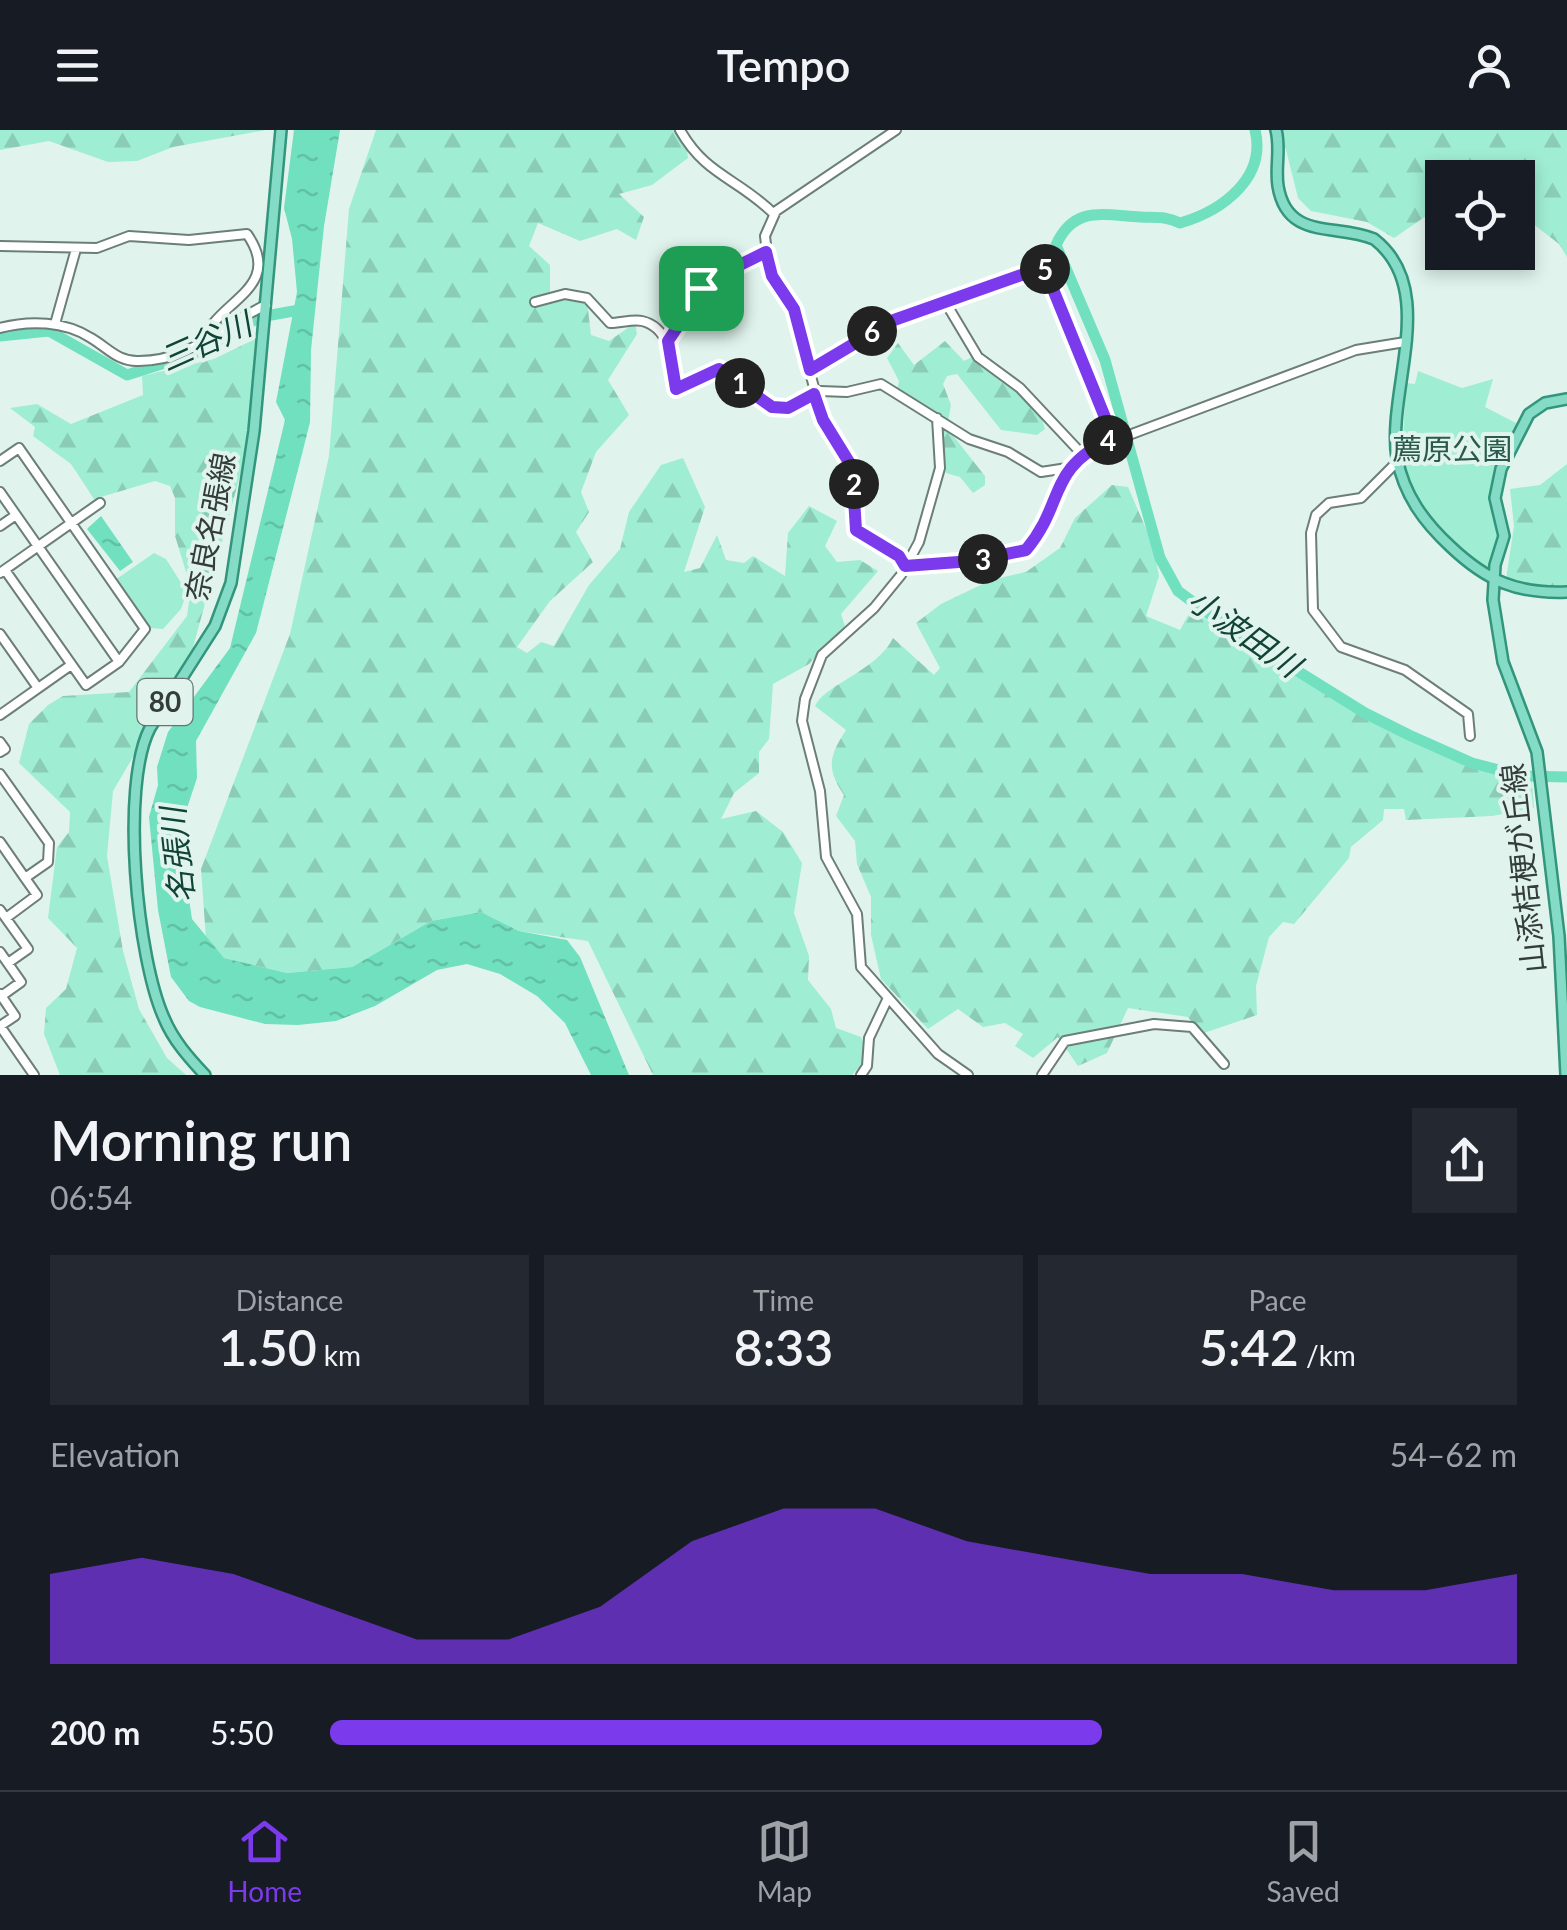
<!DOCTYPE html>
<html lang="en">
<head>
<meta charset="utf-8">
<style>
  :root { --surface:#171b24; --page:#242831; --text:#f1f3f6; --muted:#9ea1a6; --line:#363941; --accent:#7c3aed }
  body { margin:0; font-family:Lato,"Noto Sans JP",sans-serif; background:var(--page); color:var(--text); height:100vh; display:flex; flex-direction:column; font-size:38px; white-space:nowrap }
  * { box-sizing:border-box; margin:0 }
  p { font-size:32px; color:var(--muted) }
  .icon { flex:none; width:55px; height:55px; fill:none; stroke:currentColor; stroke-width:2; stroke-linecap:round; stroke-linejoin:round }
  .map { position:relative; height:945px; overflow:hidden }
  .panel { display:flex; flex-direction:column; background:var(--surface); flex:1 }
  .panel>* { flex:none }
  .buttons { position:absolute; left:1425px; top:30px; display:grid; gap:20px }
  .buttons a { display:grid; place-items:center; width:110px; height:110px; border-radius:0px; background:var(--surface); box-shadow:0 5px 15px #0003; font-size:50px }
  .pin { position:absolute; display:grid; place-items:center; width:85px; height:85px; color:#fff; margin:-42px; border-radius:20px; box-shadow:0 5px 15px #0006 }
  .km { position:absolute; width:50px; height:50px; margin:-25px; border-radius:50%; background:#222; color:#fff; font-size:28px; line-height:50px; text-align:center }
  .round { display:grid; place-items:center; flex:none; width:105px; height:105px; border-radius:0px; background:var(--page) }
  .overview { display:flex; align-items:center; justify-content:space-between; height:170px; padding:0 50px }
  h1 { font-size:55px; font-weight:600; line-height:75px }
  .stats { display:grid; grid-template-columns:repeat(3,1fr); gap:15px; height:170px; padding:10px 50px }
  .stats div { display:grid; align-content:center; border-radius:0px; background:var(--page); text-align:center }
  .stats b { font-size:50px; font-weight:600 }
  .stats small { font-size:28px; font-weight:400 }
  .stats p { font-size:28px }
  .chart { height:280px; padding:20px 50px }
  .chart p { display:flex; justify-content:space-between }
  .chart svg { width:100%; height:180px; margin-top:10px; fill:var(--accent); opacity:.7 }
  ul { padding:0 50px; list-style:none; font-size:32px }
  li { display:grid; grid-template-columns:160px 120px 1fr; align-items:center; height:75px }
  li i { height:25px; border-radius:12px; background:var(--accent) }
  header { display:flex; justify-content:space-between; align-items:center; height:130px; padding:0 50px; background:var(--surface); font-size:45px; font-weight:600 }
  .tabs { display:flex; justify-content:space-around; align-items:center; height:140px; border-top:2px solid var(--line); background:var(--surface); font-size:28px; color:var(--muted) }
  .tabs a { display:grid; justify-items:center; gap:5px }
  .tabs .on { color:var(--accent) }
  .map>svg:first-child { display:block }
  .forest { fill:url(#forest-firs) }
  .park { fill:#9fedd3 }
  .water { fill:url(#water-ripples) }
  .lines { fill:none; stroke-linecap:round; stroke-linejoin:round }
  .river { stroke:#70e0bf; stroke-width:11 }
  .minor-casing { stroke:#6c7e77; stroke-width:12 }
  .major-casing { stroke:#33957c; stroke-width:14 }
  .minor { stroke:#fff; stroke-width:8 }
  .major { stroke:#85dcc6; stroke-width:9 }
  .route-casing { stroke:#fff; stroke-width:20 }
  .route { stroke:#7c3aed; stroke-width:12 }
  .labels { text-anchor:middle; stroke-width:8; stroke-linejoin:round; paint-order:stroke }
  .shield { fill:#e0f4ed; stroke:#687470; stroke-width:2.5 }
  .shield-label { font-size:28px; font-weight:bold; fill:#343d3a }
  .park-label { font-size:30px; fill:#2b5a4c; stroke:#e0f4ed }
  .street-label { font-size:30px; fill:#343d3a; stroke:#e0f4ed }
  .water-label { font-size:32px; font-style:italic; fill:#114336; stroke:#e0f4ed }
</style>
</head>
<body>
<header><svg class="icon" aria-label="menu" viewBox="0 0 24 24"><path d="M4 6h16M4 12h16M4 18h16"/></svg>Tempo<svg class="icon" aria-label="person" viewBox="0 0 24 24"><circle cx="12" cy="8" r="4"/><path d="M4 21q1-7 8-7t8 7"/></svg></header>
<div class="map">
<svg width="1567" height="945" viewBox="0 0 1567 945">
  <defs>
    <pattern id="forest-firs" width="22" height="20" patternUnits="userSpaceOnUse" patternTransform="scale(2.5)"><rect width="22" height="20" fill="#9fedd3"/><path d="M5 1l3.5 6h-7zM16 11l3.5 6h-7z" fill="#8accb6"/></pattern>
    <pattern id="water-ripples" width="26" height="14" patternUnits="userSpaceOnUse" patternTransform="scale(2.5)"><rect width="26" height="14" fill="#70e0bf"/><path d="M2 4q2-2 4 0t4 0M15 11q2-2 4 0t4 0" fill="none" stroke="#62c1a5"/></pattern>
  </defs>
  <rect width="100%" height="100%" fill="#e0f4ed"/>
  <path class="forest" d="M0 0H266L173 17 137 31 108 32 49 11 0 20Z
    M376 0H684L688 28 652 55 619 64 644 87 636 110 617 99 580 111 538 93 529 116 550 135V165L586 162 591 205 609 211 635 193 637 204 608 250 629 285 596 322 581 362 589 382 576 402 593 432 550 471 517 517 527 523 541 512 554 516 589 455 620 419 629 382 661 335 683 328 705 377 684 442 700 438 717 405 726 430 744 433 753 426 785 446 788 403 809 376 837 391 825 416 837 432 860 430 878 441 841 484 845 496 809 534 773 554 769 609 759 622V643L734 663 721 689 756 681 783 702 802 733 794 783 809 826 808 850 831 879 836 898 861 907 869 927 852 945H653L588 811 519 801 481 782 431 791 352 837 287 843 224 828 206 809 201 739 290 504 329 326 349 79Z
    M1281 0H1567V127L1559 114 1518 82V48H1442V75L1394 108 1367 92 1311 81 1298 68Z
    M257 208 249 313 189 532 113 661 107 726 123 821 139 879 167 928 186 945H60L44 904 46 878 66 859 77 818 48 788 57 717 69 702 70 682 19 633 29 594 48 575 63 566 129 562 187 486 191 458 175 406V368L170 356 155 351 94 369 71 334 33 306 35 297 10 278 37 274 71 294 143 265 142 246 214 229Z
    M945 211 964 231 972 227C996 250 1036 263 1045 299L1037 305 1001 300 957 244 947 246 943 254 951 275 947 298 985 346V355L973 363 960 347 946 343 944 324 935 312 939 292 897 261 899 251 887 228 898 213 914 235Z
    M1567 334V456L1541 457 1506 449 1514 396 1510 359 1540 355Z
    M1112 355 1128 357 1153 415 1159 446 1146 486 1180 500 1191 480C1300 547 1404 626 1532 652L1534 678 1492 686 1406 690 1404 679H1384L1383 690 1351 717 1349 728 1294 794 1283 792 1269 807 1256 856 1257 885 1201 904 1188 887 1128 878 1107 923 1078 936 1058 907 1033 928 1015 916 1023 904 1005 893 983 897 958 879 928 899 881 849 871 805V767L857 734 855 711 836 686 844 665C826 639 829 626 846 600L815 576C824 555 878 540 893 508L934 545 940 538 916 493 941 474 991 450 1026 442 1060 418 1075 388Z"/>
  <path class="park" d="M1418 241 1462 258 1493 249 1485 277 1518 294 1491 368 1500 405 1491 437 1483 438C1403 377 1397 349 1407 253L1415 254Z
    M154 423 166 429 187 462 181 479 163 499 149 498 115 450Z"/>
  <path class="water" d="M294 0H340L324 96 311 220 310 292 302 324 256 503 196 611 197 648 179 702 192 789 224 828 287 843 352 837 431 791 481 782 519 801 567 810 580 827 629 945H591L565 893 537 866 500 844 467 834 437 840 375 876 336 891 298 895 265 894 200 877 189 871 171 847 158 780 149 687 158 655 157 637 168 602 230 518 285 290 276 272 297 162 292 109 284 78Z
    M101 386 133 432 120 441 87 399Z"/>
  <g class="lines">
    <path class="river" d="M1255 0C1267 48 1222 81 1180 93 1165 86 1157 88 1140 87 1104 85 1074 75 1056 115L1105 230 1160 428 1178 461 1228 498 1365 583 1409 605 1472 633 1522 646 1567 647
      M0 206 49 201 127 245 196 223 260 187 305 179"/>
    <g class="minor-casing">
      <path id="minor" d="M680 0C706 46 738 48 774 84
        M896 0 776 81 765 106 768 131 793 179 823 291 852 337 856 400 899 427 905 437
        M0 116 97 118 129 106 189 110 247 104C287 161 210 172 204 214
        M535 172 565 164 587 168 610 193C620 193 633 189 642 191 672 198 672 235 676 259L680 261 719 239 762 273 780 279 820 261 847 262 881 254 969 309 1008 322 1041 342 1067 338
        M947 175 978 227 1020 258 1081 323
        M55 194 76 119
        M0 198C29 190 65 191 91 208 108 218 118 232 139 231 191 231 222 195 266 175
        M668 211 709 150 766 123
        M810 240 894 191 1044 137 1113 307
        M937 288 940 338 919 412 901 445 874 478 822 525 805 569 802 591 820 661 826 727 857 784 861 837 938 924 968 945
        M0 331 19 318 145 499 119 532 86 555 5 440
        M1398 331 1361 368 1329 373 1316 385 1311 403 1313 480 1341 517 1405 540 1468 584 1470 606
        M0 362 119 532
        M0 396 16 385
        M905 437 972 431 1025 419C1050 391 1055 351 1081 323L1356 220 1405 212
        M0 443 100 373
        M0 504 38 558
        M0 585 71 535
        M0 612 5 619 0 622
        M0 644 49 713 48 732 25 748 37 765 6 788
        M0 712 25 748
        M0 780 28 819 8 833
        M0 822 21 852 0 867
        M0 864 15 886 0 896 34 945
        M861 945 867 936 869 908 887 870
        M1042 945 1065 911 1154 894 1192 897 1224 934"/>
    </g>
    <g class="major-casing">
      <path id="major" d="M1276 0C1281 19 1275 37 1278 56 1287 111 1336 93 1374 109 1440 160 1386 261 1397 328 1404 365 1424 392 1451 417 1487 451 1517 464 1567 462
        M205 945C189 928 173 910 164 888 137 828 120 656 150 598L215 496 231 453 254 301 281 0
        M1566 945 1559 806 1537 622 1503 532 1493 470 1495 435 1504 406 1495 368 1501 339 1529 284 1545 273 1567 269"/>
    </g>
    <use href="#minor" class="minor"/>
    <use href="#major" class="major"/>
  </g>
  <g class="lines">
    <g class="route-casing">
      <path id="route" d="M766 122 772 146 794 179 810 240 894 190 1044 137 1113 307C1045 341 1067 370 1026 420L972 431 905 436 899 426 856 400 852 337 823 290 814 264 788 278 772 277 719 239 676 259 668 211 709 150Z"/>
    </g>
    <use href="#route" class="route"/>
  </g>
  <g class="labels">
    <rect class="shield" x="137.5" y="549" width="55" height="46" rx="8"/>
    <g class="shield-label">
      <text x="165" y="582">80</text>
    </g>
    <g class="park-label">
      <text x="1452" y="330">薦原公園</text>
    </g>
    <g class="street-label">
      <text transform="translate(211 397) rotate(-79)" y="10">奈良名張線</text>
      <text transform="translate(1524 738) rotate(-96)" y="10">山添桔梗が丘線</text>
    </g>
    <g class="water-label">
      <text transform="translate(206 212) rotate(-24)" y="11">三谷川</text>
      <text transform="translate(1244 503) rotate(35)" y="11">小波田川</text>
      <text transform="translate(178 725) rotate(-96)" y="11">名張川</text>
    </g>
  </g>
</svg>
<div class="buttons">
<a><svg class="icon" aria-label="locate" viewBox="0 0 24 24"><circle cx="12" cy="12" r="6"/><path d="M12 2v4M12 18v4M2 12h4M18 12h4"/></svg></a>
</div>
<div class="pin" style="left:701px;top:158px;background:#1e9e55"><svg class="icon" aria-label="arrive" viewBox="0 0 24 24"><path d="M6 21V4h12l-3 4 3 4H6"/></svg></div>
<b class="km" style="left:740px;top:253px">1</b>
<b class="km" style="left:854px;top:354px">2</b>
<b class="km" style="left:983px;top:429px">3</b>
<b class="km" style="left:1108px;top:310px">4</b>
<b class="km" style="left:1045px;top:139px">5</b>
<b class="km" style="left:872px;top:201px">6</b>
</div>
<section class="panel">
<div class="overview"><div><h1>Morning run</h1><p>06:54</p></div><a class="round"><svg class="icon" aria-label="share" viewBox="0 0 24 24"><path d="M12 15V3M7 8l5-5 5 5M5 13v7h14v-7"/></svg></a></div>
<div class="stats">
<div><p>Distance</p><b>1.50<small> km</small></b></div>
<div><p>Time</p><b>8:33</b></div>
<div><p>Pace</p><b>5:42<small> /km</small></b></div>
</div>
<div class="chart"><p><span>Elevation</span>54–62 m</p>
<svg viewBox="0 0 160 44" preserveAspectRatio="none"><path d="M0 44V22L10 18L20 22L30 30L40 38L50 38L60 30L70 14L80 6L90 6L100 14L110 18L120 22L130 22L140 26L150 26L160 22V44z"/></svg>
</div>
<ul>
<li><b>200 m</b>5:50<i style="width:65%"></i></li>
</ul>
</section>
<nav class="tabs">
<a class="on"><svg class="icon" aria-label="home" viewBox="0 0 24 24"><path d="M3 11l9-7 9 7M6 9v11h12V9"/></svg>Home</a>
<a><svg class="icon" aria-label="map" viewBox="0 0 24 24"><path d="M3 6l6-2 6 2 6-2v14l-6 2-6-2-6 2zM9 4v14M15 6v14"/></svg>Map</a>
<a><svg class="icon" aria-label="saved" viewBox="0 0 24 24"><path d="M7 4h10v16l-5-4-5 4z"/></svg>Saved</a>
</nav>
</body>
</html>
